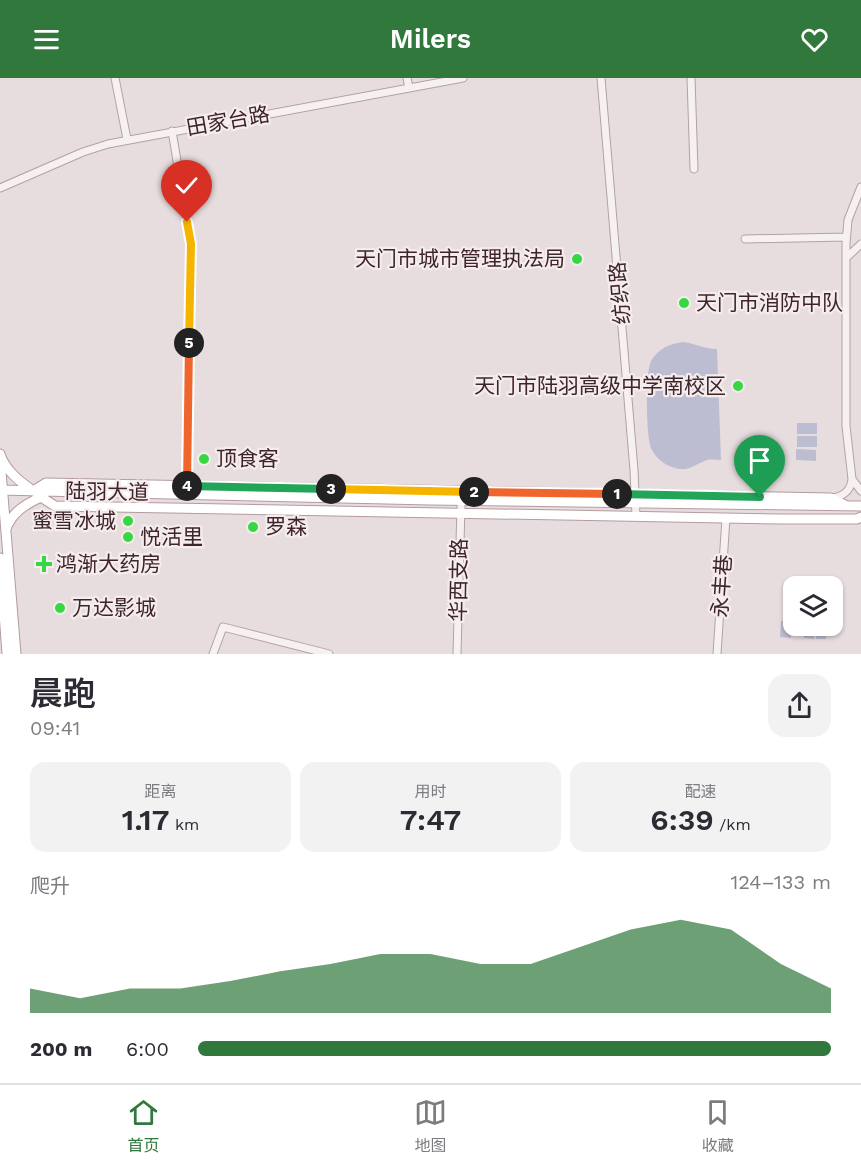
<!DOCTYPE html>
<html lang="zh">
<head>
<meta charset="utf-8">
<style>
  :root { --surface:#fff; --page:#f2f2f3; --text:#2b2b33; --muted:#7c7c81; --line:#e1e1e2; --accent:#30783b }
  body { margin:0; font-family:"Work Sans","Noto Sans SC",sans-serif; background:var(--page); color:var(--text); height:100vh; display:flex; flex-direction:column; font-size:22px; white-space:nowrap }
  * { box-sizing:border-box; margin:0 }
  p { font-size:20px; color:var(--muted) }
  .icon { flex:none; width:33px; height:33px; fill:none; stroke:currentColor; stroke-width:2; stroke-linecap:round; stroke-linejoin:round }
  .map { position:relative; height:576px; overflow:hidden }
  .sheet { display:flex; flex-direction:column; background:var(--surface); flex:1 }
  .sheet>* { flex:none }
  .controls { position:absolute; left:783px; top:498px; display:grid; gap:12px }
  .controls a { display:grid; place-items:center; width:60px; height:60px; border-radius:12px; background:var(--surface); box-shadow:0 2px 4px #0004; font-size:30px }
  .pin { position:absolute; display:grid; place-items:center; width:51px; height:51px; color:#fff; margin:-62px -26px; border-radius:50% 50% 50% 0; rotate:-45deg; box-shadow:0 0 6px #0007 }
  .pin .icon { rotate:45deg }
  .km { position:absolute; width:30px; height:30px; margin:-15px; border-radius:50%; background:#222; color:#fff; font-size:16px; line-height:30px; text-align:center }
  .round { display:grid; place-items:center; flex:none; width:63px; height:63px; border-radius:18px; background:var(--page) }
  .summary { display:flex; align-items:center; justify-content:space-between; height:102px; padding:0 30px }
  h1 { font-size:33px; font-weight:600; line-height:45px }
  .figures { display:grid; grid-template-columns:repeat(3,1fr); gap:9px; height:102px; padding:6px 30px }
  .figures div { display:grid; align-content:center; border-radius:15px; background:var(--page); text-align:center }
  .figures b { font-size:30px; font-weight:600 }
  .figures small { font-size:16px; font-weight:400 }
  .figures p { font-size:16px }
  .chart { height:168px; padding:12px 30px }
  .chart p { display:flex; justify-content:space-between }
  .chart svg { width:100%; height:108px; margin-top:6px; fill:var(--accent); opacity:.7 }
  ul { padding:0 30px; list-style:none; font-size:20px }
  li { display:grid; grid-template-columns:96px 72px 1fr; align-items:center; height:45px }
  li i { height:15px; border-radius:8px; background:var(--accent) }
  header { display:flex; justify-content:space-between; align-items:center; height:78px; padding:0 30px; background:var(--accent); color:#fff; font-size:27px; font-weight:600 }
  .tab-bar { display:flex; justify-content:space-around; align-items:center; height:84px; border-top:2px solid var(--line); background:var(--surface); font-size:16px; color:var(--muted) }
  .tab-bar a { display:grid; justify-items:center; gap:3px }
  .tab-bar .active { color:var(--accent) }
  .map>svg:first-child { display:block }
  .pitch { fill:#bdbdd2 }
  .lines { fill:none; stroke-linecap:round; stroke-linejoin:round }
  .minor-casing { stroke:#b2a2a4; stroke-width:9 }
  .major-casing { stroke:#b49b9f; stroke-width:11 }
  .minor { stroke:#f6f0f0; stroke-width:7 }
  .major { stroke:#fff; stroke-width:9 }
  .split-1-casing { stroke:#fff; stroke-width:12 }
  .split-2-casing { stroke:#fff; stroke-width:12 }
  .split-3-casing { stroke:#fff; stroke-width:12 }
  .split-4-casing { stroke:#fff; stroke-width:12 }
  .split-5-casing { stroke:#fff; stroke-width:12 }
  .split-6-casing { stroke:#fff; stroke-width:12 }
  .split-1 { stroke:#22a559; stroke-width:8 }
  .split-2 { stroke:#f0652b; stroke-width:8 }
  .split-3 { stroke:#f5b400; stroke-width:8 }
  .split-4 { stroke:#22a559; stroke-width:8 }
  .split-5 { stroke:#f0652b; stroke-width:8 }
  .split-6 { stroke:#f5b400; stroke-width:8 }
  .poi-dot { fill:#37d744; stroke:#f5ecee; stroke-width:2 }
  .labels { text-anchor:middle; stroke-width:4.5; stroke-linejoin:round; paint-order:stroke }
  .street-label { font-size:21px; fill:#3f2529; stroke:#f5ecee }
  .poi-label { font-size:21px; fill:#3f2529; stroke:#f5ecee; text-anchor:start }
</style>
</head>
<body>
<header><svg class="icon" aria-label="menu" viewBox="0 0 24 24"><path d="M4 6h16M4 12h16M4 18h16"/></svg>Milers<svg class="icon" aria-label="heart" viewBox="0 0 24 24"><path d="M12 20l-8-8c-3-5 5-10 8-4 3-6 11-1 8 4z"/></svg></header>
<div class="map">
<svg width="861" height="576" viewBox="0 0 861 576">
  <rect width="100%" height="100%" fill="#e8ddde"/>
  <path class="pitch" d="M682 264C695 265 704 271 717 271L721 382C717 382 710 381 707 382 693 387 689 395 672 389 663 386 655 379 651 370 646 357 645 295 651 283 658 271 669 266 682 264Z
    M797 345H817V356H797Z
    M797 358H817V369H797Z
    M796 371 816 372V383L796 382Z
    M781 543H791V560L780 559Z
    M804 548H815L814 561 804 560Z
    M816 548H827L826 561H816Z"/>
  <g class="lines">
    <g class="minor-casing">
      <path id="minor" d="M115 0 127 61
        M407 0 409 10
        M601 0 634 392 636 438
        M691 0 694 91
        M172 53 191 166 187 408
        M0 110 83 74 108 66 463 0
        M745 161 846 159
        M846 180 861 166
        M852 401 861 413
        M831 420C842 419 851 413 852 401L846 348V166L848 142 861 109
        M213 576 223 549 329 576
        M457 576 461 428
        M717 576 726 440"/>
    </g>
    <g class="major-casing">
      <path id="major" d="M0 376C5 392 19 403 33 413L46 405 831 420 847 428
        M0 381 16 576
        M0 412 430 422 861 428
        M41 419 55 428 780 441H857L861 439
        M6 451C12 434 26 426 41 419
        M0 480 7 576"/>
    </g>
    <use href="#minor" class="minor"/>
    <use href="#major" class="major"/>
  </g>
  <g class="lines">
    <g class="split-1-casing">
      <path id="split-1" d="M617 416 760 419"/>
    </g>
    <g class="split-2-casing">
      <path id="split-2" d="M474 414 617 416"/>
    </g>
    <g class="split-3-casing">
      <path id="split-3" d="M331 411 474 414"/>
    </g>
    <g class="split-4-casing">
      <path id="split-4" d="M187 408 331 411"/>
    </g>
    <g class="split-5-casing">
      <path id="split-5" d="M187 408 189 265"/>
    </g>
    <g class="split-6-casing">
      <path id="split-6" d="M187 144 191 166 189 265"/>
    </g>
    <use href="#split-1" class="split-1"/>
    <use href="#split-2" class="split-2"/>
    <use href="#split-3" class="split-3"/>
    <use href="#split-4" class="split-4"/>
    <use href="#split-5" class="split-5"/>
    <use href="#split-6" class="split-6"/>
  </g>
  <g class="poi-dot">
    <circle cx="577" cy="181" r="6"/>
    <circle cx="684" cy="225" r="6"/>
    <circle cx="738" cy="308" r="6"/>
    <circle cx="204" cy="381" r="6"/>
    <circle cx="128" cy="443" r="6"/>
    <circle cx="253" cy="449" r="6"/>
    <circle cx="128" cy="459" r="6"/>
    <path d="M41 477h6v6h6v6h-6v6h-6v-6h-6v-6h6z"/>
    <circle cx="60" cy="530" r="6"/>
  </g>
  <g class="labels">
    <g class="street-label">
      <text transform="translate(228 43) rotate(-10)" y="7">田家台路</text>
      <text transform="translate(620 215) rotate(-95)" y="7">纺织路</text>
      <text transform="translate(107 414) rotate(1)" y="7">陆羽大道</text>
      <text transform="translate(459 502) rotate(-89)" y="7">华西支路</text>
      <text transform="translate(722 508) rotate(-86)" y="7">永丰巷</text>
    </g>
    <g class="poi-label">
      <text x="565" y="188" text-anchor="end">天门市城市管理执法局</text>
      <text x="696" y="232">天门市消防中队</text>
      <text x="726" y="315" text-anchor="end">天门市陆羽高级中学南校区</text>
      <text x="216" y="388">顶食客</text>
      <text x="116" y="450" text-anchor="end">蜜雪冰城</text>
      <text x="265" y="456">罗森</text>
      <text x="140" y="466">悦活里</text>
      <text x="56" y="493">鸿渐大药房</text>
      <text x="72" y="537">万达影城</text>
    </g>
  </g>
</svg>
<div class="controls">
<a><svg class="icon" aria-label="layers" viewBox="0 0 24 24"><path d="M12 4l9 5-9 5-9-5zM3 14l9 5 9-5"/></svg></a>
</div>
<div class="pin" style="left:760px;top:419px;background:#1e9e55"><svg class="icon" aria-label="arrive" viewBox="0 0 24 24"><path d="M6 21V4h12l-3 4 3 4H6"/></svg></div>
<div class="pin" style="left:187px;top:144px;background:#d93025"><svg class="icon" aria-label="check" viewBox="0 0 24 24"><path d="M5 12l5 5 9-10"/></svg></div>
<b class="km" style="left:617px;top:416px">1</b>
<b class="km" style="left:474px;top:414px">2</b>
<b class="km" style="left:331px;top:411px">3</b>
<b class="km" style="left:187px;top:408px">4</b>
<b class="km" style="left:189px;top:265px">5</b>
</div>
<section class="sheet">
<div class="summary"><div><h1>晨跑</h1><p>09:41</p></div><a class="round"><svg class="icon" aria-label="share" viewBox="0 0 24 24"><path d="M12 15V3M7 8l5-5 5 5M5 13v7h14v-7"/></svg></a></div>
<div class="figures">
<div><p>距离</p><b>1.17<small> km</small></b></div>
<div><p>用时</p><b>7:47</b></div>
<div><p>配速</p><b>6:39<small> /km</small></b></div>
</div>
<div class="chart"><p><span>爬升</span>124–133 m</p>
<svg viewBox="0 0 160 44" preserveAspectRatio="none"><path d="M0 44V34L10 38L20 34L30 34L40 31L50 27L60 24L70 20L80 20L90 24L100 24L110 17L120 10L130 6L140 10L150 24L160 34V44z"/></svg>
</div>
<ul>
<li><b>200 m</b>6:00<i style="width:100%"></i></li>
</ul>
</section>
<nav class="tab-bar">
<a class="active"><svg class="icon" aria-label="home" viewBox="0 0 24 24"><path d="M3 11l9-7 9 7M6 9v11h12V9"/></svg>首页</a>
<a><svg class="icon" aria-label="map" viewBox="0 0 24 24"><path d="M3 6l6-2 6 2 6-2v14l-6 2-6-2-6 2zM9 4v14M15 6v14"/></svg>地图</a>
<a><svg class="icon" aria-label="saved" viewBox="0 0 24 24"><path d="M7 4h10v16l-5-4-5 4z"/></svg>收藏</a>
</nav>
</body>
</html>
